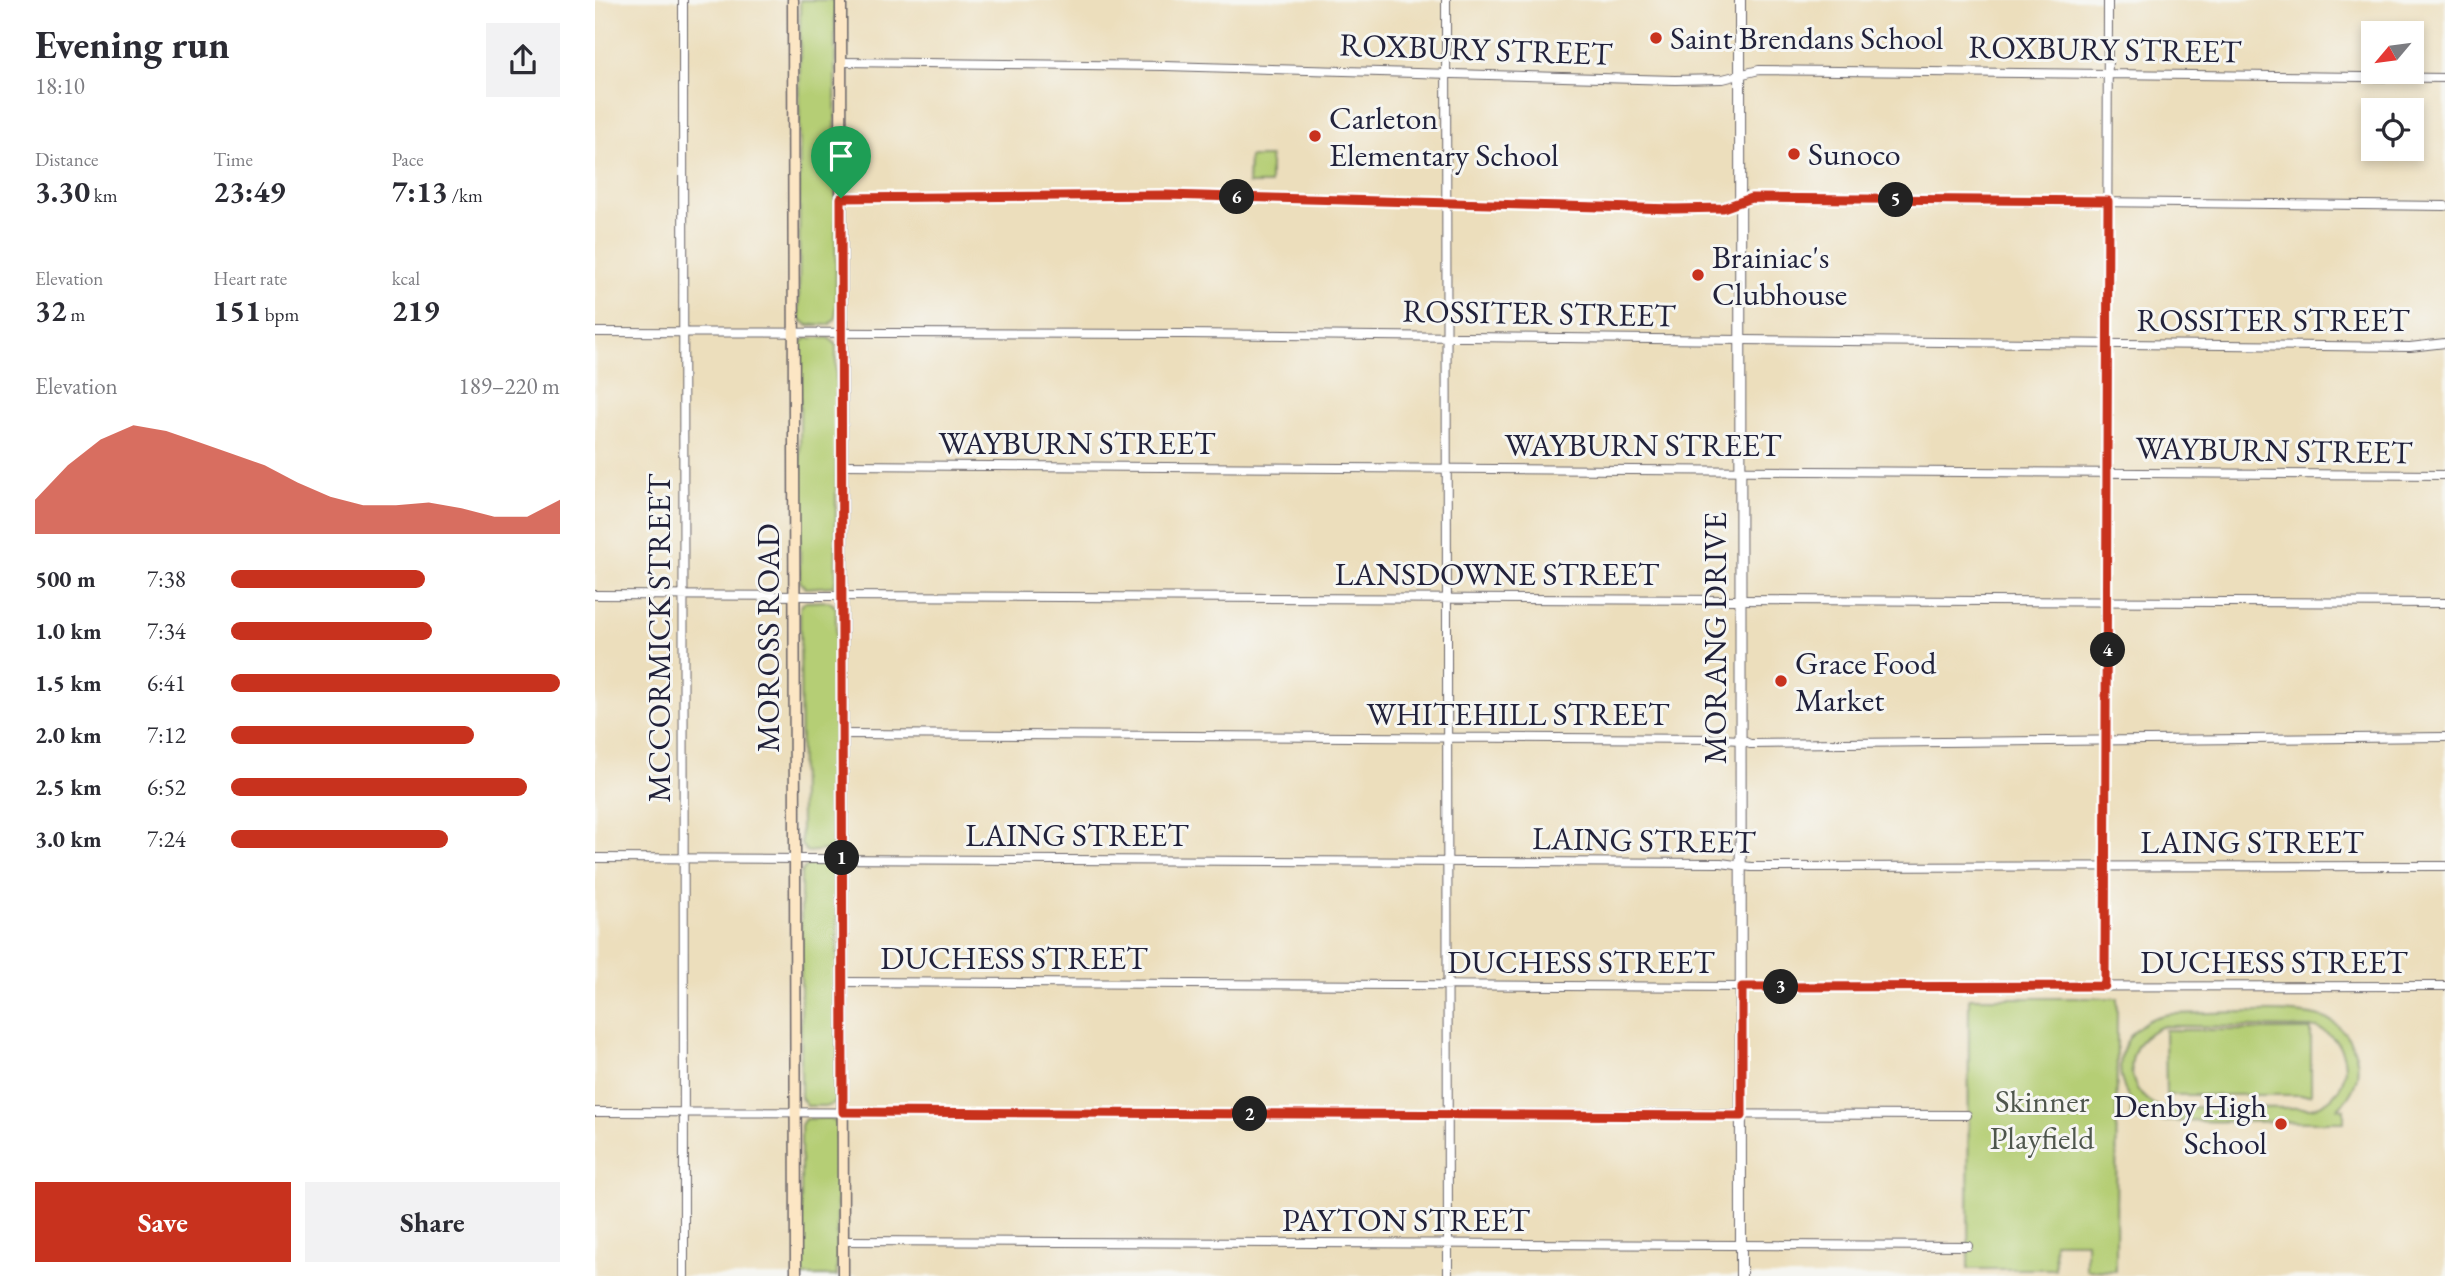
<!DOCTYPE html>
<html lang="en">
<head>
<meta charset="utf-8">
<style>
  :root { --surface:#fff; --page:#f2f2f3; --text:#2b2b33; --muted:#7c7c81; --accent:#c8321e }
  body { margin:0; font-family:"EB Garamond",serif; background:var(--page); color:var(--text); height:100vh; display:flex; flex-direction:column; font-size:26px; white-space:nowrap }
  * { box-sizing:border-box; margin:0 }
  p { font-size:23px; color:var(--muted) }
  .icon { flex:none; width:38px; height:38px; fill:none; stroke:currentColor; stroke-width:2; stroke-linecap:round; stroke-linejoin:round }
  .map { position:relative; flex:1; overflow:hidden }
  .side { display:flex; flex-direction:column; background:var(--surface); width:595px }
  .side>* { flex:none }
  .needle { width:46px; rotate:241deg }
  .tools { position:absolute; left:1766px; top:21px; display:grid; gap:14px }
  .tools a { display:grid; place-items:center; width:63px; height:63px; border-radius:0px; background:var(--surface); box-shadow:0 4px 10px #0003; font-size:35px }
  .pin { position:absolute; display:grid; place-items:center; width:60px; height:60px; color:#fff; margin:-72px -30px; border-radius:50% 50% 50% 0; rotate:-45deg; box-shadow:0 0 7px #0007 }
  .pin .icon { rotate:45deg }
  .km { position:absolute; width:35px; height:35px; margin:-18px; border-radius:50%; background:#222; color:#fff; font-size:19px; line-height:35px; text-align:center }
  .round { display:grid; place-items:center; flex:none; width:74px; height:74px; border-radius:0px; background:var(--page) }
  .headline { display:flex; align-items:center; justify-content:space-between; height:119px; padding:0 35px }
  h1 { font-size:38px; font-weight:700; line-height:52px }
  .stats { display:grid; grid-template-columns:repeat(3,1fr); gap:10px; height:119px; padding:7px 35px }
  .stats div { display:grid; align-content:center }
  .stats b { font-size:30px; font-weight:700 }
  .stats small { font-size:19px; font-weight:400 }
  .stats p { font-size:19px }
  .chart { height:196px; padding:14px 35px }
  .chart p { display:flex; justify-content:space-between }
  .chart svg { width:100%; height:126px; margin-top:7px; fill:var(--accent); opacity:.7 }
  .cta { display:flex; gap:14px; margin-top:auto; padding:14px 35px }
  .cta a { flex:1; height:80px; border-radius:0px; background:var(--accent); color:#fff; font-size:28px; font-weight:700; line-height:80px; text-align:center }
  .cta a+a { background:var(--page); color:var(--text) }
  ul { padding:0 35px; list-style:none; font-size:23px }
  li { display:grid; grid-template-columns:112px 84px 1fr; align-items:center; height:52px }
  li i { height:18px; border-radius:9px; background:var(--accent) }
  main { display:flex; flex:1; min-height:0 }
  .map>svg:first-child { display:block }
  .green { fill:#b5ce74; stroke:#6c7858; stroke-width:2; fill-rule:evenodd }
  .lines { fill:none; stroke-linecap:round; stroke-linejoin:round }
  .minor-casing { stroke:#696468; stroke-width:10 }
  .tertiary-casing { stroke:#696468; stroke-width:12 }
  .secondary-casing { stroke:#696468; stroke-width:13 }
  .minor { stroke:#fff; stroke-width:8 }
  .tertiary { stroke:#fff; stroke-width:10 }
  .secondary { stroke:#fce6c4; stroke-width:10 }
  .route-casing { stroke:#fff; stroke-width:14 }
  .route { stroke:#c8321e; stroke-width:9 }
  .poi-dot { fill:#c8321e; stroke:#f6f6f2; stroke-width:2.5 }
  .labels { text-anchor:middle; stroke-width:6; stroke-linejoin:round; paint-order:stroke }
  .poi-label { font-size:32px; fill:#22223b; stroke:#f6f6f2; text-anchor:start }
  .street-label { font-size:32px; fill:#22223b; stroke:#f6f6f2 }
  .park-label { font-size:32px; fill:#4e564c; stroke:#f6f6f2 }
</style>
</head>
<body>
<main>
<section class="side">
<div class="headline"><div><h1>Evening run</h1><p>18:10</p></div><a class="round"><svg class="icon" aria-label="share" viewBox="0 0 24 24"><path d="M12 15V3M7 8l5-5 5 5M5 13v7h14v-7"/></svg></a></div>
<div class="stats">
<div><p>Distance</p><b>3.30<small> km</small></b></div>
<div><p>Time</p><b>23:49</b></div>
<div><p>Pace</p><b>7:13<small> /km</small></b></div>
</div>
<div class="stats">
<div><p>Elevation</p><b>32<small> m</small></b></div>
<div><p>Heart rate</p><b>151<small> bpm</small></b></div>
<div><p>kcal</p><b>219</b></div>
</div>
<div class="chart"><p><span>Elevation</span>189–220 m</p>
<svg viewBox="0 0 160 44" preserveAspectRatio="none"><path d="M0 44V32L10 20L20 11L30 6L40 8L50 12L60 16L70 20L80 26L90 31L100 34L110 34L120 33L130 35L140 38L150 38L160 32V44z"/></svg>
</div>
<ul>
<li><b>500 m</b>7:38<i style="width:59%"></i></li>
<li><b>1.0 km</b>7:34<i style="width:61%"></i></li>
<li><b>1.5 km</b>6:41<i style="width:100%"></i></li>
<li><b>2.0 km</b>7:12<i style="width:74%"></i></li>
<li><b>2.5 km</b>6:52<i style="width:90%"></i></li>
<li><b>3.0 km</b>7:24<i style="width:66%"></i></li>
</ul>
<div class="cta"><a>Save</a><a>Share</a></div>
</section>
<div class="map">
<svg width="1850" height="1276" viewBox="0 0 1850 1276">
  <rect width="100%" height="100%" fill="#f6f6f2"/>
  <filter id="ink" filterUnits="userSpaceOnUse"><feTurbulence type="fractalNoise" baseFrequency=".0143" numOctaves="2"/><feDisplacementMap in="SourceGraphic" scale="14" xChannelSelector="R" yChannelSelector="G"/><feConvolveMatrix kernelMatrix="1 2 1 2 8 2 1 2 1" color-interpolation-filters="sRGB"/></filter>
  <filter id="wash" filterUnits="userSpaceOnUse"><feTurbulence type="fractalNoise" baseFrequency=".00686" numOctaves="4" result="noise"/><feDisplacementMap in="SourceGraphic" scale="28" xChannelSelector="R" yChannelSelector="G"/><feGaussianBlur stdDeviation="1.57" result="paint"/><feColorMatrix in="noise" values="0 0 0 0 0 0 0 0 0 0 0 0 0 0 0 0 0 1.4 0 .05"/><feComposite in="paint" operator="in"/></filter>
  <g filter="url(#wash)">
    <rect width="100%" height="100%" fill="#ecdebc"/>
    <path class="green" d="M205 0H240L241 318 234 325H212L204 318Z
      M654 157H675V184H653Z
      M212 338H234L241 344V578L239 586 211 588 205 582V344Z
      M209 602 234 601 241 607 242 842 240 849 212 852 206 845 205 608Z
      M213 865H235L242 871 243 1100 234 1106H212L206 1098V872Z
      M1374 998H1522L1521 1271 1491 1270V1242H1459L1460 1269H1373Z
      M1575 1014C1610 1014 1708 1006 1736 1021 1750 1029 1759 1045 1762 1060 1765 1079 1757 1096 1743 1108L1749 1109V1122L1536 1121V1109H1543C1509 1075 1526 1019 1575 1014ZM1569 1026 1722 1028C1762 1043 1758 1098 1716 1108L1564 1107C1525 1091 1528 1038 1569 1026Z
      M1570 1030H1716V1095H1571Z
      M235 1118 242 1123V1276H206V1125L210 1119Z"/>
  </g>
  <g filter="url(#ink)">
    <g class="lines">
      <g class="minor-casing">
        <path id="minor" d="M88 0 89 1276
          M851 0 853 1276
          M246 62 569 66 1080 80 1128 79 1164 70 1850 78
          M246 198 571 195 1079 209 1128 207 1156 198 1850 206
          M0 332 590 334 1815 347 1850 343
          M247 465 1850 475
          M0 595 1850 603
          M247 734 1126 739 1146 740 1155 744 1850 737
          M0 858 1126 863 1156 867 1850 866
          M247 982 1147 987 1850 986
          M1510 986 1513 0
          M0 1112 1372 1115
          M248 1241 1373 1246"/>
      </g>
      <g class="tertiary-casing">
        <path id="tertiary" d="M1145 0 1146 1276"/>
      </g>
      <g class="secondary-casing">
        <path id="secondary" d="M198 0 201 1276
          M246 0 248 1276"/>
      </g>
      <use href="#minor" class="minor"/>
      <use href="#tertiary" class="tertiary"/>
      <use href="#secondary" class="secondary"/>
    </g>
  </g>
  <g class="lines" filter="url(#ink)">
    <g class="route-casing">
      <path id="route" d="M571 195 1079 209 1128 208 1156 198 1513 201 1510 986 1147 987V1116L248 1112 246 198Z"/>
    </g>
    <use href="#route" class="route"/>
  </g>
  <g class="poi-dot">
    <circle cx="1061" cy="38" r="7"/>
    <circle cx="720" cy="136" r="7"/>
    <circle cx="1199" cy="154" r="7"/>
    <circle cx="1103" cy="275" r="7"/>
    <circle cx="1186" cy="681" r="7"/>
    <circle cx="1686" cy="1124" r="7"/>
  </g>
  <g class="labels">
    <g class="poi-label">
      <text x="1075" y="49">Saint Brendans School</text>
      <text x="734" y="129">Carleton<tspan x="734" dy="37">Elementary School</tspan></text>
      <text x="1213" y="165">Sunoco</text>
      <text x="1117" y="268">Brainiac's<tspan x="1117" dy="37">Clubhouse</tspan></text>
      <text x="1200" y="674">Grace Food<tspan x="1200" dy="37">Market</tspan></text>
      <text x="1672" y="1117" text-anchor="end">Denby High<tspan x="1672" dy="37">School</tspan></text>
    </g>
    <g class="street-label">
      <text transform="translate(881 49) rotate(2)" y="11">ROXBURY STREET</text>
      <text transform="translate(1510 49) rotate(1)" y="11">ROXBURY STREET</text>
      <text transform="translate(944 313) rotate(1)" y="11">ROSSITER STREET</text>
      <text x="1678" y="331">ROSSITER STREET</text>
      <text x="482" y="454">WAYBURN STREET</text>
      <text x="1048" y="456">WAYBURN STREET</text>
      <text transform="translate(1679 450) rotate(1)" y="11">WAYBURN STREET</text>
      <text x="902" y="585">LANSDOWNE STREET</text>
      <text transform="translate(64 638) rotate(-90)" y="11">MCCORMICK STREET</text>
      <text transform="translate(173 638) rotate(-90)" y="11">MOROSS ROAD</text>
      <text transform="translate(1120 638) rotate(-90)" y="11">MORANG DRIVE</text>
      <text x="923" y="725">WHITEHILL STREET</text>
      <text x="482" y="846">LAING STREET</text>
      <text transform="translate(1049 840) rotate(1)" y="11">LAING STREET</text>
      <text x="1657" y="853">LAING STREET</text>
      <text x="419" y="969">DUCHESS STREET</text>
      <text x="986" y="973">DUCHESS STREET</text>
      <text x="1679" y="973">DUCHESS STREET</text>
      <text x="811" y="1231">PAYTON STREET</text>
    </g>
    <g class="park-label">
      <text x="1447" y="1112">Skinner<tspan x="1447" dy="37">Playfield</tspan></text>
    </g>
  </g>
</svg>
<div class="tools">
<a><svg class="needle" viewBox="-14 -14 28 28"><path d="M0-13l5 13h-10z" fill="#e53935"/><path d="M0 13l5-13h-10z" fill="#7c7c81"/></svg></a>
<a><svg class="icon" aria-label="locate" viewBox="0 0 24 24"><circle cx="12" cy="12" r="6"/><path d="M12 2v4M12 18v4M2 12h4M18 12h4"/></svg></a>
</div>
<div class="pin" style="left:246px;top:198px;background:#1e9e55"><svg class="icon" aria-label="arrive" viewBox="0 0 24 24"><path d="M6 21V4h12l-3 4 3 4H6"/></svg></div>
<b class="km" style="left:247px;top:858px">1</b>
<b class="km" style="left:655px;top:1114px">2</b>
<b class="km" style="left:1186px;top:987px">3</b>
<b class="km" style="left:1513px;top:650px">4</b>
<b class="km" style="left:1301px;top:200px">5</b>
<b class="km" style="left:642px;top:197px">6</b>
</div>
</main>
</body>
</html>
